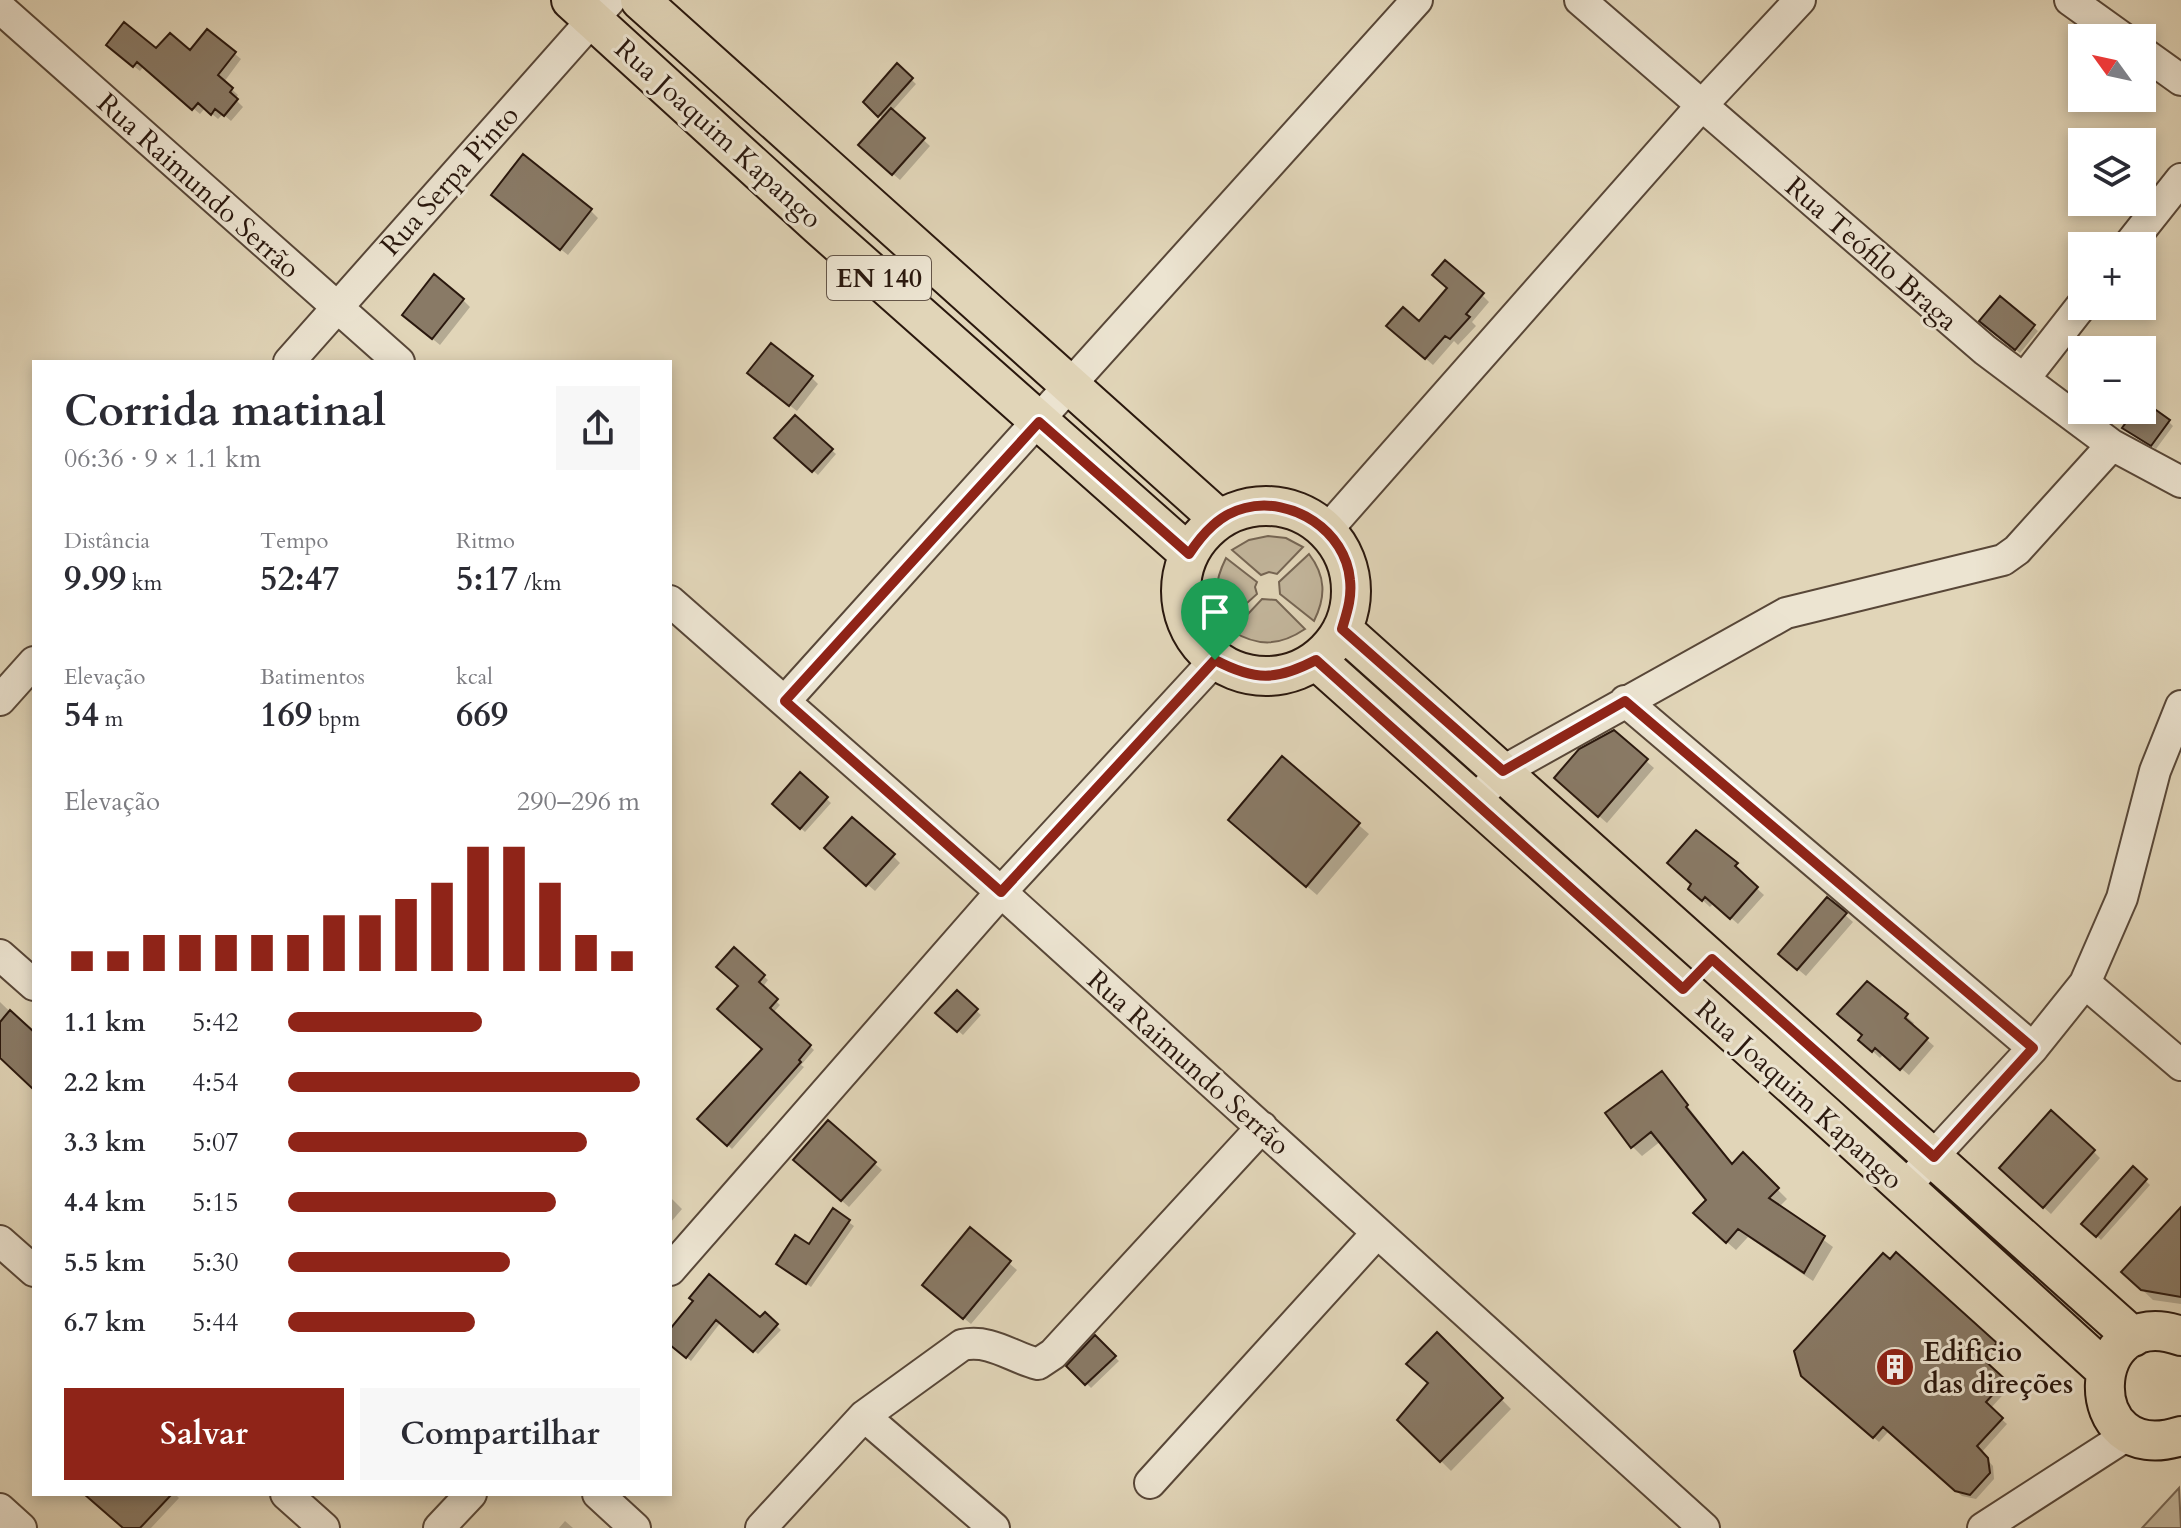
<!DOCTYPE html>
<html lang="pt">
<head>
<meta charset="utf-8">
<style>
  :root { --surface:#fff; --page:#f7f7f7; --text:#2b2b33; --muted:#7c7c81; --accent:#8f2418 }
  body { margin:0; font-family:Cardo,serif; background:var(--page); color:var(--text); height:100vh; display:flex; flex-direction:column; font-size:30px; white-space:nowrap }
  * { box-sizing:border-box; margin:0 }
  p { font-size:26px; color:var(--muted) }
  .icon { flex:none; width:44px; height:44px; fill:none; stroke:currentColor; stroke-width:2; stroke-linecap:round; stroke-linejoin:round }
  .map { position:relative; flex:1; overflow:hidden }
  .drawer { position:absolute; left:32px; top:360px; width:640px; height:1136px; display:flex; flex-direction:column; background:var(--surface); border-radius:0px; box-shadow:0 4px 12px #0003 }
  .drawer>* { flex:none }
  .needle { width:52px; rotate:303deg }
  .buttons { position:absolute; left:2068px; top:24px; display:grid; gap:16px }
  .buttons a { display:grid; place-items:center; width:88px; height:88px; border-radius:0px; background:var(--surface); box-shadow:0 4px 12px #0003; font-size:40px }
  .pin { position:absolute; display:grid; place-items:center; width:68px; height:68px; color:#fff; margin:-82px -34px; border-radius:50% 50% 50% 0; rotate:-45deg; box-shadow:0 0 8px #0007 }
  .pin .icon { rotate:45deg }
  .round { display:grid; place-items:center; flex:none; width:84px; height:84px; border-radius:0px; background:var(--page) }
  .overview { display:flex; align-items:center; justify-content:space-between; height:136px; padding:0 32px }
  h1 { font-size:44px; font-weight:700; line-height:60px }
  .figures { display:grid; grid-template-columns:repeat(3,1fr); gap:12px; height:136px; padding:8px 32px }
  .figures div { display:grid; align-content:center }
  .figures b { font-size:34px; font-weight:700 }
  .figures small { font-size:22px; font-weight:400 }
  .figures p { font-size:22px }
  .chart { height:224px; padding:16px 32px }
  .chart p { display:flex; justify-content:space-between }
  .chart svg { width:100%; height:144px; margin-top:8px; stroke:var(--accent); stroke-width:6 }
  .primary-button { display:flex; gap:16px; margin-top:auto; padding:16px 32px }
  .primary-button a { flex:1; height:92px; border-radius:0px; background:var(--accent); color:#fff; font-size:32px; font-weight:700; line-height:92px; text-align:center }
  .primary-button a+a { background:var(--page); color:var(--text) }
  ul { padding:0 32px; list-style:none; font-size:26px }
  li { display:grid; grid-template-columns:128px 96px 1fr; align-items:center; height:60px }
  li i { height:20px; border-radius:10px; background:var(--accent) }
  .map>svg:first-child { display:block }
  .green { fill:#c2b59b; stroke:#766654; stroke-width:2 }
  .shadow { fill:#0003 }
  .building { fill:#897a66; stroke:#2a180e; stroke-width:2 }
  .lines { fill:none; stroke-linecap:round; stroke-linejoin:round }
  .minor-casing { stroke:#584738; stroke-width:34 }
  .major-casing { stroke:#2a180e; stroke-width:42 }
  .minor { stroke:#ece4d1; stroke-width:30 }
  .major { stroke:#e1d5b8; stroke-width:38 }
  .route-casing { stroke:#fff; stroke-width:16 }
  .route { stroke:#8f2418; stroke-width:10 }
  .labels { text-anchor:middle; stroke-width:6; stroke-linejoin:round; paint-order:stroke }
  .shield { fill:#ece4d1; stroke:#645548; stroke-width:2 }
  .shield-label { font-size:26px; font-weight:bold; fill:#2a180e }
  .street-label { font-size:28px; fill:#2a180e; stroke:#ece4d1 }
  .poi-label { font-size:28px; font-weight:bold; fill:#2a180e; stroke:#ece4d1; text-anchor:start }
</style>
</head>
<body>
<div class="map">
<svg width="2181" height="1528" viewBox="0 0 2181 1528">
  <rect width="100%" height="100%" fill="#e1d5b8"/>
  <filter id="stains"><feTurbulence type="fractalNoise" baseFrequency=".0025" numOctaves="4"/><feColorMatrix values="0 0 0 0 .2 0 0 0 0 .09 0 0 0 0 .02 0 0 0 .5 -.17"/></filter>
  <radialGradient id="worn" r=".72"><stop offset=".6" stop-color="#630" stop-opacity="0"/><stop offset="1" stop-color="#630" stop-opacity=".3"/></radialGradient>
  <path class="green" d="M1268 536 1286 538 1303 547 1277 574 1269 572 1261 575 1232 550 1249 540Z
    M1309 554C1326 576 1326 597 1314 621L1280 594 1279 582Z
    M1226 558 1257 582 1255 587 1257 594 1226 622C1213 599 1214 582 1226 558Z
    M1262 599 1276 600 1305 629C1280 646 1258 647 1232 631Z
    M1358 667 1463 762 1459 764 1355 671Z
    M2179 1488 2181 1528H2142Z"/>
  <path class="shadow" d="M207 31 241 59 224 82 238 95 235 99 243 107 231 121 223 114 218 119 205 108 200 114 144 66 140 71 114 51 190 53Z
    M897 66 916 84 892 111 930 146 900 180 868 152 884 119 865 102Z
    M501 202 591 211 598 218 568 255Z
    M1482 295 1489 302 1472 322 1476 326 1458 345 1454 341 1433 365 1396 333Z
    M2000 298 2038 331 2020 353 1986 325Z
    M463 300 470 307 440 345 412 322Z
    M811 377 818 384 797 411 757 380Z
    M2137 410 2168 421 2173 426 2156 449 2129 432Z
    M795 418 836 454 818 475 777 438Z
    M1613 732 1654 768 1607 823 1563 785Z
    M1282 759 1369 834 1317 895 1240 829Z
    M800 775 831 803 805 832 774 804Z
    M1697 832 1736 865 1743 872 1741 874 1764 895 1738 924 1714 903 1710 907 1698 896 1694 885Z
    M834 855 893 856 900 863 875 891Z
    M1828 900 1853 922 1806 976 1788 961Z
    M734 950 768 980 762 988 780 1005 773 1013 814 1050 801 1065 804 1067 732 1149 700 1119 764 1049 740 987Z
    M957 993 981 1015 963 1035 938 1013Z
    M0 1002 34 1035V1088L0 1056Z
    M1906 1016 1914 1023 1911 1026 1934 1046 1909 1075 1884 1054 1880 1058 1868 1047Z
    M1662 1073 1733 1165 1743 1155 1787 1199 1779 1207 1833 1247 1813 1281 1748 1237 1736 1250 1704 1222 1709 1200 1661 1141 1642 1156 1632 1146Z
    M2093 1151 2100 1158 2051 1214 2008 1175Z
    M874 1163 882 1170 849 1207 803 1167Z
    M2133 1169 2150 1185 2101 1240 2084 1224Z
    M670 1197 682 1209 670 1223Z
    M2181 1210V1304L2153 1300 2134 1282Z
    M833 1211 854 1226 811 1287 783 1268 810 1247Z
    M970 1230 1017 1270 971 1324 932 1292Z
    M1896 1255 2001 1350 1987 1365 2010 1387 1990 1409 2007 1424 1981 1453 1993 1466 1994 1479 1976 1499 1962 1496 1889 1431 1879 1442 1809 1381Z
    M695 1301 760 1320 765 1315 781 1330 758 1354 721 1322 691 1361 670 1344V1332Z
    M1437 1334 1511 1409 1451 1471 1400 1420 1430 1384Z
    M1095 1338 1119 1361 1091 1388 1069 1366Z
    M86 1494H175L179 1498 151 1528H124Z
    M565 1521 573 1528H559Z"/>
  <path class="building" d="M124 22 156 48 170 33 190 50 207 29 236 52 218 75 233 88 230 92 238 99 224 116 215 109 211 115 198 103 192 110 137 62 133 67 106 45Z
    M897 63 913 78 878 117 863 102Z
    M891 108 925 138 892 175 858 145Z
    M523 154 592 209 560 250 491 195Z
    M1445 260 1484 293 1466 314 1470 317 1450 339 1445 336 1425 359 1386 326 1403 307 1419 321 1447 288 1432 275Z
    M434 274 464 299 432 339 402 315Z
    M2000 296 2035 325 2015 350 1979 321Z
    M771 343 813 376 789 406 747 373Z
    M2142 400 2170 420 2151 446 2122 428 2135 410H2142Z
    M795 415 833 449 812 472 774 438Z
    M1614 730 1648 759 1598 817 1554 778 1579 749Z
    M1282 756 1360 823 1306 887 1228 820Z
    M800 772 828 797 800 829 772 804Z
    M852 817 895 854 866 886 824 848Z
    M1696 830 1738 863 1735 866 1758 887 1730 919 1705 897 1702 901 1688 889 1691 884 1667 863Z
    M1827 897 1847 913 1797 970 1778 954Z
    M734 947 765 975 759 982 778 999 770 1008 811 1045 799 1060 801 1062 727 1146 697 1119 762 1049 717 1009 738 986 716 967Z
    M1867 981 1908 1014 1905 1018 1928 1038 1900 1070 1875 1048 1872 1052 1858 1040 1862 1035 1837 1014Z
    M957 990 978 1009 957 1032 935 1013Z
    M10 1010 34 1032V1090L0 1058V1022Z
    M1662 1071 1688 1105 1686 1107 1732 1164 1743 1152 1779 1188 1769 1198 1825 1236 1804 1273 1738 1229 1726 1243 1693 1213 1706 1200 1651 1132 1631 1148 1605 1113Z
    M2051 1110 2095 1150 2043 1208 1999 1168Z
    M828 1120 876 1162 841 1201 793 1160Z
    M2133 1166 2147 1179 2096 1237 2081 1224Z
    M2181 1207V1297L2141 1290 2121 1272Z
    M833 1208 850 1220 806 1284 776 1264 795 1235 809 1244Z
    M970 1227 1011 1261 963 1319 922 1285Z
    M1896 1252 1997 1343 1983 1359 2006 1380 1986 1402 2003 1418 1977 1446 1988 1458 1990 1473 1970 1495 1955 1491 1883 1427 1873 1438 1801 1376 1794 1351 1883 1253 1890 1259Z
    M709 1274 760 1317 765 1312 778 1324 753 1352 716 1320 686 1358 670 1345V1329L693 1301 689 1298Z
    M1437 1332 1503 1398 1440 1462 1397 1420 1428 1383 1406 1364Z
    M1095 1335 1116 1356 1085 1385 1066 1366Z
    M84 1494H172L140 1528H123Z"/>
  <g class="lines">
    <g class="minor-casing">
      <path id="minor" d="M1580 0 1985 350 2112 445 2181 482
        M2070 0 2123 38
        M0 8 399 362
        M2142 52 2181 80
        M2128 246 2181 179
        M289 362 610 0
        M2024 379 2082 305
        M1327 530 1702 105 1800 0
        M670 601 1001 892 1704 1528
        M0 700 34 662
        M785 701 1417 0
        M1625 701 2033 1048
        M1474 802 1503 771 1786 613 2003 560 2017 550 2112 445
        M0 955 34 985
        M2085 983 2181 1065
        M1904 1188 2033 1048 2085 983 2122 898 2155 771 2181 706
        M0 1241 34 1271
        M670 1270 1001 892 1215 660
        M864 1416 994 1528
        M1150 1483 1377 1233
        M286 1494 324 1528
        M598 1494 635 1528
        M0 1509 21 1528
        M439 1528 471 1494
        M761 1528 864 1416 962 1345C991 1339 1011 1357 1038 1364L1053 1354 1262 1127
        M1983 1528 2129 1434"/>
    </g>
    <g class="major-casing">
      <path id="major" d="M571 0 819 226 1189 554
        M640 0 1219 519
        M1181 591a85 85 0 1 1 170 0a85 85 0 1 1-170 0Z
        M1342 629 2133 1337
        M1316 660 1824 1114 2105 1370
        M2181 1336C2083 1300 2076 1470 2181 1436"/>
    </g>
    <use href="#minor" class="minor"/>
    <use href="#major" class="major"/>
  </g>
  <g class="lines">
    <g class="route-casing">
      <path id="route" d="M1039 422 1189 554C1203 533 1220 514 1245 508 1292 496 1346 531 1350 580 1352 598 1347 612 1342 629L1503 771 1625 701 2033 1048 1934 1157 1712 959 1683 989 1316 660C1276 681 1255 681 1215 660L1001 892 785 701Z"/>
    </g>
    <use href="#route" class="route"/>
  </g>
  <defs>
    <g id="building-disc" transform="scale(2)"><circle r="9.5" fill="#8f2418" stroke="#ece4d1"/><path d="M-4-6H4V6H1V3H-1V6H-4ZM-2.5-4.3h1.7v1.8h-1.7ZM.8-4.3h1.7v1.8H.8ZM-2.5-1h1.7V.8h-1.7ZM.8-1h1.7V.8H.8Z" fill="#fff"/></g>
  </defs>
  <g fill-rule="evenodd">
    <use href="#building-disc" x="1895" y="1367"/>
  </g>
  <g class="labels">
    <rect class="shield" x="827" y="256" width="104" height="44" rx="6"/>
    <g class="shield-label">
      <text x="879" y="287">EN 140</text>
    </g>
    <g class="street-label">
      <text transform="translate(719 133) rotate(42)" y="10">Rua Joaquim Kapango</text>
      <text transform="translate(449 180) rotate(-48)" y="10">Rua Serpa Pinto</text>
      <text transform="translate(199 185) rotate(42)" y="10">Rua Raimundo Serrão</text>
      <text transform="translate(1872 253) rotate(41)" y="10">Rua Teófilo Braga</text>
      <text transform="translate(1189 1062) rotate(42)" y="10">Rua Raimundo Serrão</text>
      <text transform="translate(1800 1094) rotate(42)" y="10">Rua Joaquim Kapango</text>
    </g>
    <g class="poi-label">
      <text x="1923" y="1361">Edificio<tspan x="1923" dy="32">das direções</tspan></text>
    </g>
  </g>
  <rect width="100%" height="100%" filter="url(#stains)"/>
  <rect width="100%" height="100%" fill="url(#worn)"/>
</svg>
<div class="buttons">
<a><svg class="needle" viewBox="-14 -14 28 28"><path d="M0-13l5 13h-10z" fill="#e53935"/><path d="M0 13l5-13h-10z" fill="#7c7c81"/></svg></a>
<a><svg class="icon" aria-label="layers" viewBox="0 0 24 24"><path d="M12 4l9 5-9 5-9-5zM3 14l9 5 9-5"/></svg></a>
<a>+</a>
<a>−</a>
</div>
<div class="pin" style="left:1215px;top:660px;background:#1e9e55"><svg class="icon" aria-label="arrive" viewBox="0 0 24 24"><path d="M6 21V4h12l-3 4 3 4H6"/></svg></div>
<section class="drawer">
<div class="overview"><div><h1>Corrida matinal</h1><p>06:36 · 9 × 1.1 km</p></div><a class="round"><svg class="icon" aria-label="share" viewBox="0 0 24 24"><path d="M12 15V3M7 8l5-5 5 5M5 13v7h14v-7"/></svg></a></div>
<div class="figures">
<div><p>Distância</p><b>9.99<small> km</small></b></div>
<div><p>Tempo</p><b>52:47</b></div>
<div><p>Ritmo</p><b>5:17<small> /km</small></b></div>
</div>
<div class="figures">
<div><p>Elevação</p><b>54<small> m</small></b></div>
<div><p>Batimentos</p><b>169<small> bpm</small></b></div>
<div><p>kcal</p><b>669</b></div>
</div>
<div class="chart"><p><span>Elevação</span>290–296 m</p>
<svg viewBox="0 0 160 44" preserveAspectRatio="none"><path d="M5 44V38M15 44V38M25 44V33M35 44V33M45 44V33M55 44V33M65 44V33M75 44V27M85 44V27M95 44V22M105 44V17M115 44V6M125 44V6M135 44V17M145 44V33M155 44V38"/></svg>
</div>
<ul>
<li><b>1.1 km</b>5:42<i style="width:55%"></i></li>
<li><b>2.2 km</b>4:54<i style="width:100%"></i></li>
<li><b>3.3 km</b>5:07<i style="width:85%"></i></li>
<li><b>4.4 km</b>5:15<i style="width:76%"></i></li>
<li><b>5.5 km</b>5:30<i style="width:63%"></i></li>
<li><b>6.7 km</b>5:44<i style="width:53%"></i></li>
</ul>
<div class="primary-button"><a>Salvar</a><a>Compartilhar</a></div>
</section>
</div>
</body>
</html>
